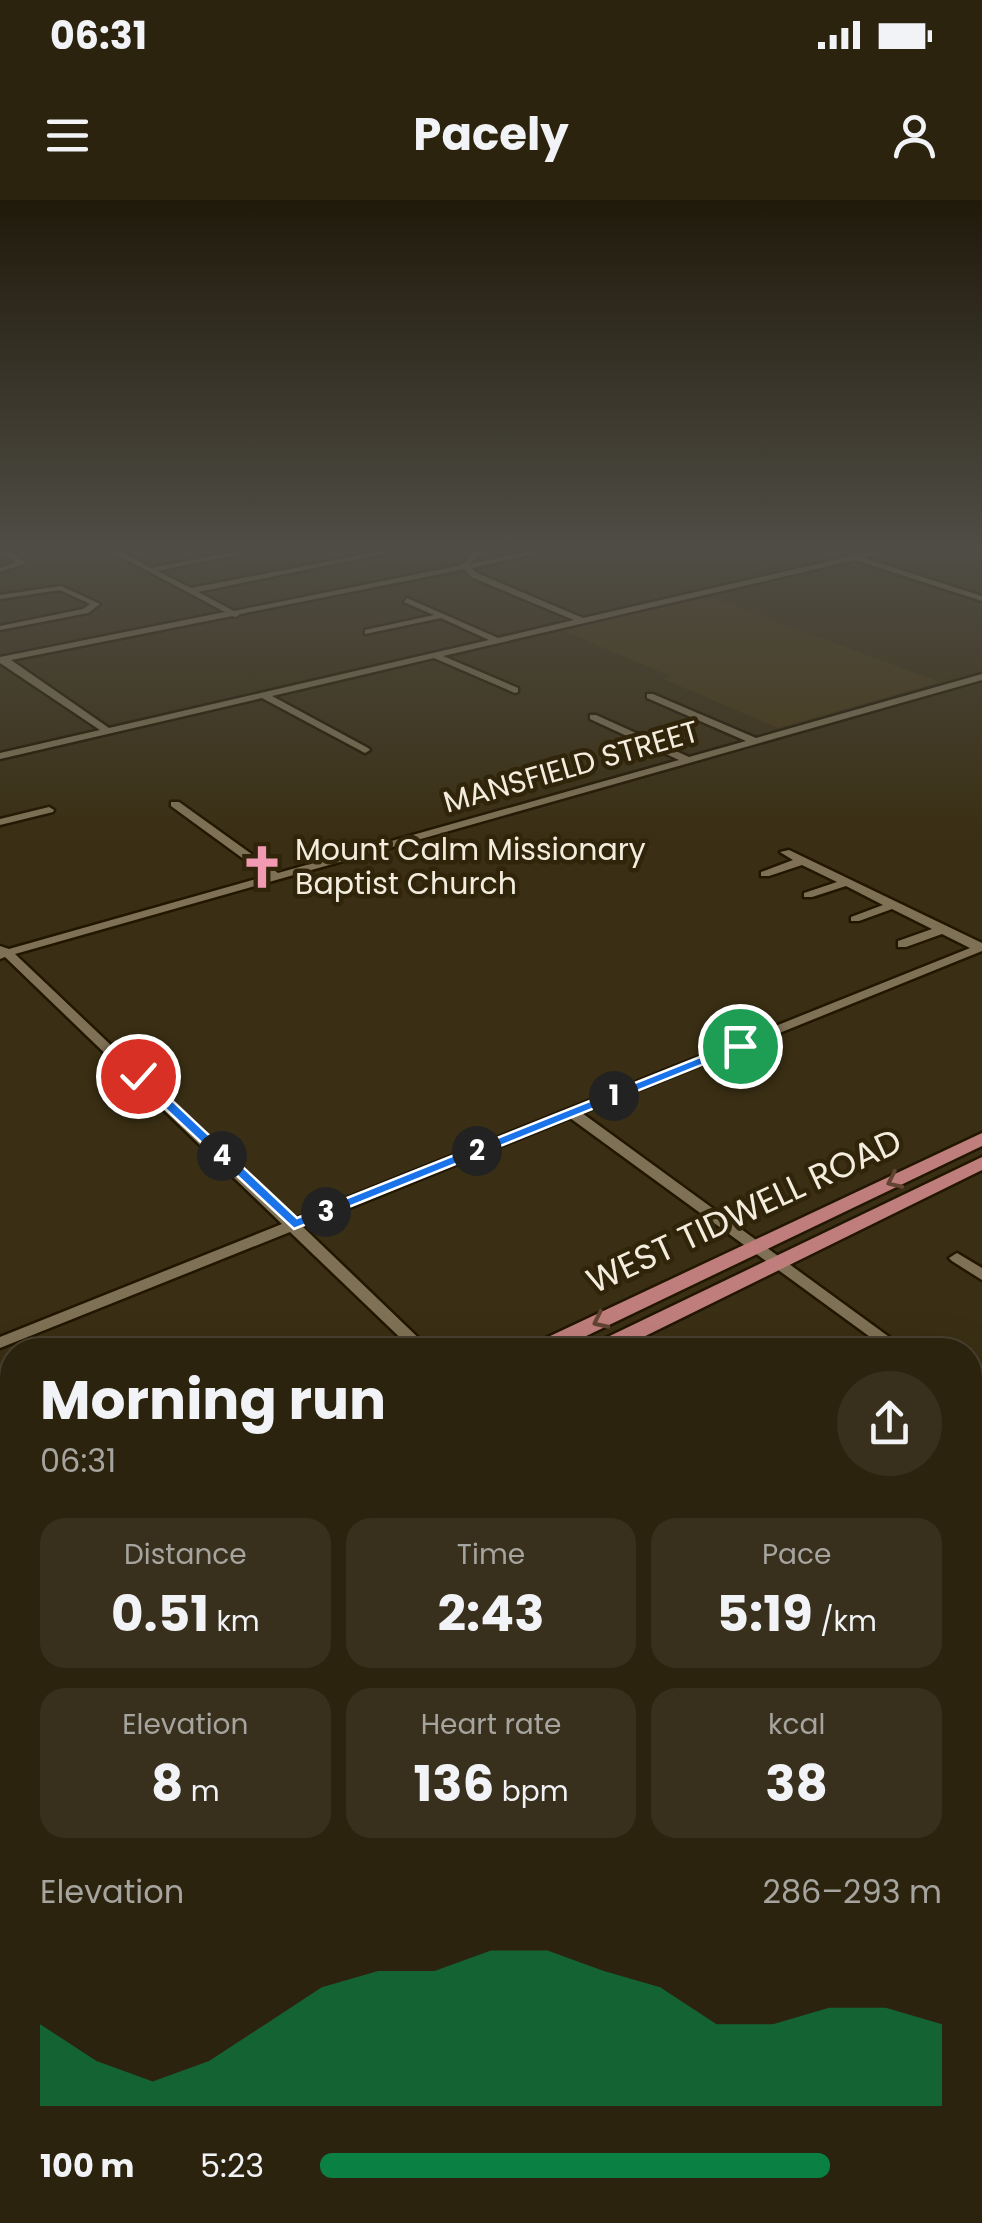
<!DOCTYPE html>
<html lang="en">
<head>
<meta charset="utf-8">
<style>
  :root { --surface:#2c230f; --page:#382f1d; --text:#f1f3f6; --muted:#a6a49e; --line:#48402f; --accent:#0b8043 }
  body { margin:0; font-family:Poppins,sans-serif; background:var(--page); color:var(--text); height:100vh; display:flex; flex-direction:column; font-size:38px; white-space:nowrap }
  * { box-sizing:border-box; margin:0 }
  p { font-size:32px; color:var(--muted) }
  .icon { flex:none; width:55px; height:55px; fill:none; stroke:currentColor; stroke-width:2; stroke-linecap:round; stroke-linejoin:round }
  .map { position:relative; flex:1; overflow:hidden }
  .details { position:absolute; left:0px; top:1138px; width:982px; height:888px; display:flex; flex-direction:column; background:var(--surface); border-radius:40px 40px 0 0; box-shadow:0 10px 40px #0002,0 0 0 2px var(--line) }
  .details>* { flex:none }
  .pin { position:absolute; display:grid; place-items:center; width:85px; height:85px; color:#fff; margin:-42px; border:5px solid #fff; border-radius:50%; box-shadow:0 2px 10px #0007 }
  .km { position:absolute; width:50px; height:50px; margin:-25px; border-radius:50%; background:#222; color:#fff; font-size:28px; line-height:50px; text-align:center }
  .round { display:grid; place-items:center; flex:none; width:105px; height:105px; border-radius:52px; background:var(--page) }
  .headline { display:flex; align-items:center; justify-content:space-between; height:170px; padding:0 40px }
  h1 { font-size:55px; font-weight:700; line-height:75px }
  .stats { display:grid; grid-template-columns:repeat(3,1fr); gap:15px; height:170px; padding:10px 40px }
  .stats div { display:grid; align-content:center; border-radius:25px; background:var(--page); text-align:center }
  .stats b { font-size:50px; font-weight:700 }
  .stats small { font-size:28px; font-weight:400 }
  .stats p { font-size:28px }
  .chart { height:280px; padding:20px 40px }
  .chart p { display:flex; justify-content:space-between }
  .chart svg { width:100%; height:180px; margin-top:10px; fill:var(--accent); opacity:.7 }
  ul { padding:0 40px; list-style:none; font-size:32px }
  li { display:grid; grid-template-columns:160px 120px 1fr; align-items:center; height:75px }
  li i { height:25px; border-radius:12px; background:var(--accent) }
  .status { display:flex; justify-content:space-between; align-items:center; height:70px; padding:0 50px; background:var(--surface); direction:ltr }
  .status svg { height:28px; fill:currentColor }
  header { display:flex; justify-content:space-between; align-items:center; height:130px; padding:0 40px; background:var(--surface); font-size:45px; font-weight:700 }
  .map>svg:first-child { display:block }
  .built { fill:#453714 }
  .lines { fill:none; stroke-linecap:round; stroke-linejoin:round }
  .minor-casing { stroke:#211600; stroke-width:5 }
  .major-casing { stroke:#211600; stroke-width:5 }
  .minor { fill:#7e7155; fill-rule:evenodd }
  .major { fill:#bf7e7c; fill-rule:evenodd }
  .oneway { stroke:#624432 }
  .route { fill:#1a73e8; stroke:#fff; stroke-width:2.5 }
  .labels { text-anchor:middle; stroke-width:9; stroke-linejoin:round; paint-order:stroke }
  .far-street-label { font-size:30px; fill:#f4edde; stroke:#30250a }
  .far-poi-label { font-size:30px; fill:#f4edde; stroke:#30250a; text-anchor:start }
  .street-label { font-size:35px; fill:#f4edde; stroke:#30250a }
</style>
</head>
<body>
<div class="status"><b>06:31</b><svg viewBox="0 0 49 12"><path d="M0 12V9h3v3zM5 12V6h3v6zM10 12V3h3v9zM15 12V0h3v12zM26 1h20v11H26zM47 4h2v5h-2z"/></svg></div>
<header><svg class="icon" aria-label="menu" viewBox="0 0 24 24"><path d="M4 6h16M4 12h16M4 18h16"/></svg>Pacely<svg class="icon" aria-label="person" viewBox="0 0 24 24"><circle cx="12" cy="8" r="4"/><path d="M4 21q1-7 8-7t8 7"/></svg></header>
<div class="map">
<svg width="982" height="2023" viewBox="0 0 982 2023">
  <rect width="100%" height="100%" fill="#3a2f14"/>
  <path class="built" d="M707 396 940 482 778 528 663 479 670 476 562 430Z"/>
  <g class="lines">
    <g class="minor-casing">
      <path id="minor" d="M1 352H10L26 363 0 372V368L16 362Z
        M112 352H121L151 368 234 352H249L157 371 191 388 377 352H392L198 392 234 411 462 365 474 352H482L470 364 528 352H543L472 368 477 373 583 418 869 352H882L863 358 982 396V401L855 360 443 456 518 488V492L515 493 434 458 272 496 368 548 370 550 365 553 262 498 0 559V553L100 530 0 463V457L225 412ZM465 369 471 377 574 420 498 438 407 398 404 402 434 415 365 430V434L441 418 489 440 109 528 11 460 232 416 236 417 240 414Z
        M61 386 100 404 88 413 0 430V426L83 409 90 404 60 390 0 399V395Z
        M982 474V480L15 754 294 1019 970 748 942 734 906 747H898V741L932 729 892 709 859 721H851V717L883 705 846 686 812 697H804V693L837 682 802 665 769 676H761V672L793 660 780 652 789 650 982 743V751L582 913 907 1150H888L570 918 303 1027 431 1150H413L290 1032 0 1148V1137L282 1024 5 757 0 759V746L9 749 267 676 171 606V602H179L278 673 679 560 590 519V515H596L689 557 746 541 647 498V494H653L756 538Z
        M49 607 54 610 53 612 0 625V619Z
        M957 1053 982 1068V1080L952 1061 949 1058Z
        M970 1195 982 1201V1216L970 1210Z
        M982 1216V1230L970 1235V1221Z
        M970 1273 982 1279V1295L970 1288Z
        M982 1406V1424L970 1430V1412Z
        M982 1659V1682L970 1688V1665Z
        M0 1675 12 1681V1759L4 1756 0 1749V1705L3 1702 0 1699Z
        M12 1768V1792L0 1797V1773Z
        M970 1822 982 1829V1859L970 1852Z
        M0 1955 12 1962V1995L0 1988Z
        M44 2012H81L75 2023H39Z
        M504 2012H539L534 2023H499Z"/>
    </g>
    <g class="major-casing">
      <path id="major" d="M982 933V946L557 1150H528L531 1145Z
        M982 957V970L617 1150H588L591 1145Z
        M12 1497V1522L0 1527V1501Z
        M12 1536V1563L0 1568V1541Z"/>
    </g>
    <use href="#minor" class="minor"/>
    <use href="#major" class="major"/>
  </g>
  <defs><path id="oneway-chevron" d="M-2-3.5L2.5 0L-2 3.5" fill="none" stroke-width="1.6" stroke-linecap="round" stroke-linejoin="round" transform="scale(2.5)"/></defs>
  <g class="oneway">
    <use href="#oneway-chevron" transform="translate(894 981) rotate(155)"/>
    <use href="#oneway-chevron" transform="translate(600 1121) rotate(154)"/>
  </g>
  <linearGradient id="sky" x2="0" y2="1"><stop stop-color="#201a0b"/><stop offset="0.55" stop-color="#4f4d45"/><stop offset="1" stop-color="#4f4d45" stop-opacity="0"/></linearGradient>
  <rect width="982" height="635" fill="url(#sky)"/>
  <path class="route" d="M740 841 747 846 744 848 294 1029 130 876 143 873 297 1018Z"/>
  <defs>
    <g id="church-bare" transform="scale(3.45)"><path d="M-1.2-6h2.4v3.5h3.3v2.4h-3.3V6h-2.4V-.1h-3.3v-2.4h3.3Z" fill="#f19ab2" stroke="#30250a" stroke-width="2.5" paint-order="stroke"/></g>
  </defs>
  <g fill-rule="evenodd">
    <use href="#church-bare" x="262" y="667"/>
  </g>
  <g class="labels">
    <g class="far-street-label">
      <text transform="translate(571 567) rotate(-16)" y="10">MANSFIELD STREET</text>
    </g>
    <g class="far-poi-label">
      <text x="295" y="660">Mount Calm Missionary<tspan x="295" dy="34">Baptist Church</tspan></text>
    </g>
    <g class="street-label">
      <text transform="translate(744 1011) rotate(-25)" y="12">WEST TIDWELL ROAD</text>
    </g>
  </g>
</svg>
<div class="pin" style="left:740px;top:846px;background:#1e9e55"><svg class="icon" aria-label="arrive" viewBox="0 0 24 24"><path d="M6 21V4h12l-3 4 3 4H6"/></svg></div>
<div class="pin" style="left:138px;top:876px;background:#d93025"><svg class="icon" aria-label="check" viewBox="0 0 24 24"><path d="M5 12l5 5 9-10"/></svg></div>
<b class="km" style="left:614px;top:896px">1</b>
<b class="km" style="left:477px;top:951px">2</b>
<b class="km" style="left:326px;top:1012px">3</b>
<b class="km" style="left:222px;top:956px">4</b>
<section class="details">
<div class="headline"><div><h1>Morning run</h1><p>06:31</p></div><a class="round"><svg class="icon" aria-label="share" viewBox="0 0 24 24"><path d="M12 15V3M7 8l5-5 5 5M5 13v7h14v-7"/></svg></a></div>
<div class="stats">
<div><p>Distance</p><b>0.51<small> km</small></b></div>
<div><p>Time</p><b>2:43</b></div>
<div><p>Pace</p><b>5:19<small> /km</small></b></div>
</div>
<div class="stats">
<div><p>Elevation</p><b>8<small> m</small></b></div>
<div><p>Heart rate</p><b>136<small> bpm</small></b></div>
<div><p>kcal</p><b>38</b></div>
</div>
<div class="chart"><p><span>Elevation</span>286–293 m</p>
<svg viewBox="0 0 160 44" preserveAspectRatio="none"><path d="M0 44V24L10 33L20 38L30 33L40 24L50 15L60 11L70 11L80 6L90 6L100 11L110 15L120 24L130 24L140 20L150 20L160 24V44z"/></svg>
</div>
<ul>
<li><b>100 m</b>5:23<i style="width:82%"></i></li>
</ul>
</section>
</div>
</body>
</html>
